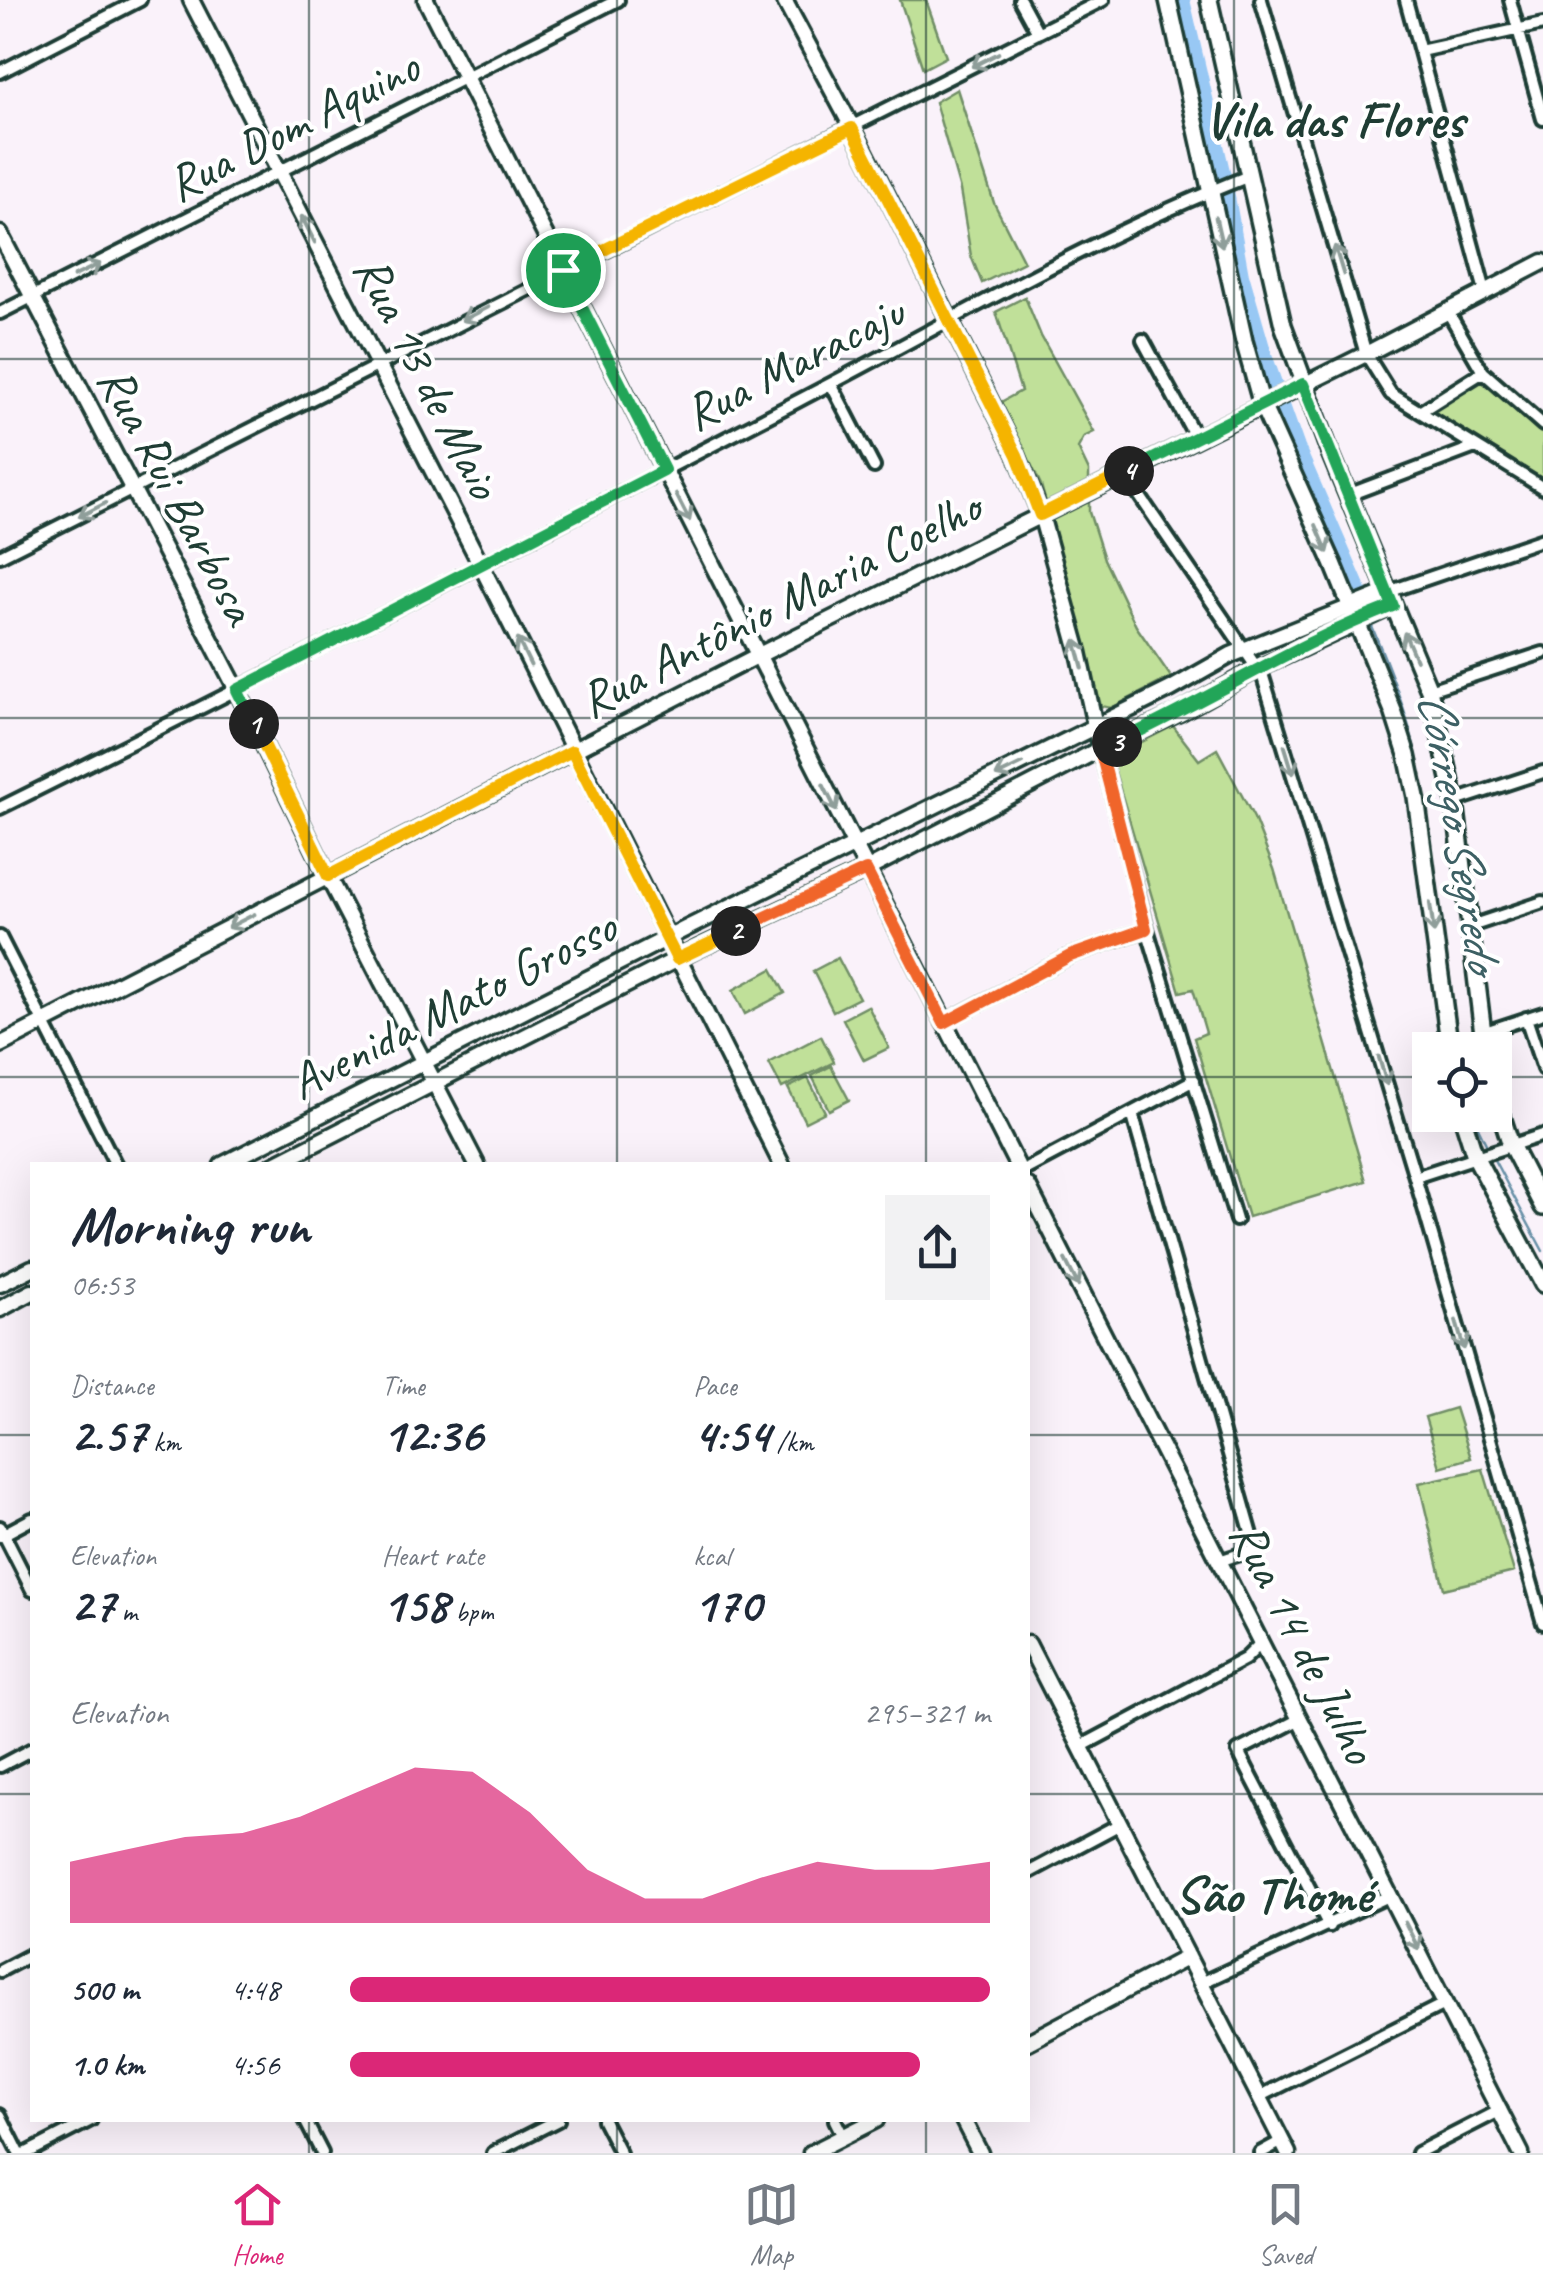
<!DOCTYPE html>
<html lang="en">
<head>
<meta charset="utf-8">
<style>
  :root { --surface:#fff; --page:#f2f2f3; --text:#1f2937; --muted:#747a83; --line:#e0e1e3; --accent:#db2777 }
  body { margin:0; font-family:Caveat,sans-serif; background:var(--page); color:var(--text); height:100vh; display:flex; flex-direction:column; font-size:38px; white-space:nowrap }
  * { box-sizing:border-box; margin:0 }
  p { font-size:32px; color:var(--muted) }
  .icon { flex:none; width:55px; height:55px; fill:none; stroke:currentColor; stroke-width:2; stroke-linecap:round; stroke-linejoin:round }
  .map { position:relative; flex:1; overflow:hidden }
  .drawer { position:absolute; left:30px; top:1162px; width:1000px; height:960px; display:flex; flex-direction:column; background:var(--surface); border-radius:0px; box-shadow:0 10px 40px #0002 }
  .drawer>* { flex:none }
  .fabs { position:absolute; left:1412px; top:1032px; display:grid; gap:20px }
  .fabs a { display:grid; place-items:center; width:100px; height:100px; border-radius:0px; background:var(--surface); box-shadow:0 10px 40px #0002; font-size:50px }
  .pin { position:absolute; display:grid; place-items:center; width:85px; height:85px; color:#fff; margin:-42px; border:5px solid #fff; border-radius:50%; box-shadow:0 2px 10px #0007 }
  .km { position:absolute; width:50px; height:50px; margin:-25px; border-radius:50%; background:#222; color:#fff; font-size:28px; line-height:50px; text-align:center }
  .round { display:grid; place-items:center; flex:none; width:105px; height:105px; border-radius:0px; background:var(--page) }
  .head { display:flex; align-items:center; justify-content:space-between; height:170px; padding:0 40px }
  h1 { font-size:55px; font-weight:700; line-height:75px }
  .metrics { display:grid; grid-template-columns:repeat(3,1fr); gap:15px; height:170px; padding:10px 40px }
  .metrics div { display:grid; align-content:center }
  .metrics b { font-size:50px; font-weight:700 }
  .metrics small { font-size:28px; font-weight:400 }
  .metrics p { font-size:28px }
  .chart { height:280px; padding:20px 40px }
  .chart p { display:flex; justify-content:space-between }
  .chart svg { width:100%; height:180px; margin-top:10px; fill:var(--accent); opacity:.7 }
  ul { padding:0 40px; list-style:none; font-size:32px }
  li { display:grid; grid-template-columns:160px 120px 1fr; align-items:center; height:75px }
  li i { height:25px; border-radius:12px; background:var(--accent) }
  .tabs { display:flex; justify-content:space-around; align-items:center; height:140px; border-top:2px solid var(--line); background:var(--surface); font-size:28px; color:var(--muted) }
  .tabs a { display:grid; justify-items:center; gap:5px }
  .tabs .current { color:var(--accent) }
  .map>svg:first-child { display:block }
  .green { fill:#c0e099; stroke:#708e66; stroke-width:2.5 }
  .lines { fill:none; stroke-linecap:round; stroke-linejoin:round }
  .stream { stroke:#6890a7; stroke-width:2.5 }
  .river { stroke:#98c8f4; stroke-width:18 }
  .street-casing { stroke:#1f3d34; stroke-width:18 }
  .secondary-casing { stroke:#1f3d34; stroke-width:21 }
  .primary-casing { stroke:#1f3d34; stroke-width:22 }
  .street { stroke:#fff; stroke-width:10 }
  .secondary { stroke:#fff; stroke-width:14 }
  .primary { stroke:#fff; stroke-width:15 }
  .oneway { stroke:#8f9e9a }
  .split-1-casing { stroke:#fff; stroke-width:20 }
  .split-2-casing { stroke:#fff; stroke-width:20 }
  .split-3-casing { stroke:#fff; stroke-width:20 }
  .split-4-casing { stroke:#fff; stroke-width:20 }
  .split-5-casing { stroke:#fff; stroke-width:20 }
  .split-1 { stroke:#22a559; stroke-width:12 }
  .split-2 { stroke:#f5b400; stroke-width:12 }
  .split-3 { stroke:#f0652b; stroke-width:12 }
  .split-4 { stroke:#22a559; stroke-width:12 }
  .split-5 { stroke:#f5b400; stroke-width:12 }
  .grid { fill:none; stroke:#1f3d34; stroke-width:2.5; stroke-opacity:0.55 }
  .labels { text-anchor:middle; stroke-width:8; stroke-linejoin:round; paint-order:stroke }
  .street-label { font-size:50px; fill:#1f3d34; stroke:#fff }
  .neighbourhood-label { font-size:52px; font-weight:bold; fill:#1f3d34; stroke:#fff }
  .water-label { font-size:52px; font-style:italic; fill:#3d6064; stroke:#fff }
</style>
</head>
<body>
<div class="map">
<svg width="1543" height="2153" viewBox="0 0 1543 2153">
  <rect width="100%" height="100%" fill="#faf2fa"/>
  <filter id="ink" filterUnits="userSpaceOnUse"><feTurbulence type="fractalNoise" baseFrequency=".01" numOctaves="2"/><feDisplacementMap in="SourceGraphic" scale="20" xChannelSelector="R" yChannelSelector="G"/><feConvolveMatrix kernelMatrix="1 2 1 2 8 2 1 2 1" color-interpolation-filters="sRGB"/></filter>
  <g filter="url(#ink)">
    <path class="green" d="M900 0H926L946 57 923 69Z
      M957 89 994 203 1024 262 982 283 971 256 960 190 935 102Z
      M1025 297 1041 336 1094 432 1084 437 1078 448 1089 471V512L1104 559 1136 626 1171 677 1111 708 1101 706 1041 485 1001 402 1021 391 996 312Z
      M1483 372 1543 425V488L1421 411Z
      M1173 726 1199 760 1217 749 1254 818 1274 869 1366 1181 1248 1217 1194 1038 1206 1033 1193 989 1180 992 1111 758Z
      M838 958 859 998 833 1011 813 971Z
      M772 969 785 993 745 1014 733 990Z
      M868 1006 889 1048 864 1060 843 1019Z
      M821 1036 834 1062 782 1088 769 1063Z
      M831 1066 849 1100 829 1110 812 1076Z
      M808 1078 825 1112 805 1122 788 1088Z
      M1455 1408 1471 1458 1440 1467 1425 1417Z
      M1483 1469 1514 1572 1444 1589 1419 1483Z"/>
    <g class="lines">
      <path class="stream" d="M1370 622C1395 682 1418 740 1425 805
        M1472 1115 1488 1148
        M1492 1156 1543 1251"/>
      <path class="river" d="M1181 0 1223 180 1240 275 1264 358 1296 448 1364 605"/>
      <g class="street-casing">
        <path id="street" d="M1020 0 1038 33
          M1261 0 1366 354 1391 394 1543 488
          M1406 0 1485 291
          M1510 0 1543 119
          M1420 51 1543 24
          M0 72 140 0
          M1448 312 1483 372 1543 425
          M0 313 618 0
          M1143 340 1196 438
          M831 384 874 467
          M1421 411 1483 372
          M1124 473 1263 677 1415 1177 1543 1623
          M1348 495 1475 447
          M0 556 1103 0
          M1388 592 1543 539
          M1429 690 1543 653
          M1100 749 1147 929 1236 1220
          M1455 801 1543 772
          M0 808C267 676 531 539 796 402 943 326 1094 236 1249 176
          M1471 926 1543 902
          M0 937 116 1165
          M1526 1018 1543 1069
          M943 1023 1070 956 1147 929
          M1482 1033 1543 1013
          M1132 1113 1256 1549 1219 1561
          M1028 1168 1194 1080
          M1415 1177 1543 1135
          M0 1527 32 1590
          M0 1536 32 1519
          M1300 1719 1238 1751 1329 1926
          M1080 1747 1245 1659 1261 1643
          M0 1766 32 1749
          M1028 1873 1120 1824
          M0 1971 32 1954
          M1201 1983 1391 1895
          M1259 2097 1446 2003
          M0 2115 19 2153
          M305 2120 322 2153
          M603 2120 620 2153
          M835 2120 843 2136
          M27 2153 91 2120
          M493 2153 558 2120
          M1260 2153 1282 2141
          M1417 2153 1501 2110"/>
      </g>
      <g class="secondary-casing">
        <path id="secondary" d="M191 0 481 565 782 1165
          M426 0 1017 1165
          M784 0 861 144 1017 455 1041 515 1079 652 1100 749
          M0 234 237 690 328 877 477 1165
          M0 1045 757 656 1366 354 1543 262
          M222 1165 685 929 1171 689 1231 655 1388 592
          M273 1165 697 949 866 870 1100 749 1179 713 1259 668 1393 606
          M1028 1186 1521 2153
          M0 1284 32 1268
          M0 1309 32 1292
          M1028 1644 1288 2153
          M1028 2042 1188 1957
          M963 2120 980 2153
          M811 2153 876 2120"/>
      </g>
      <g class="primary-casing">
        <path id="primary" d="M1168 0 1244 341 1262 405 1333 563 1393 711 1407 755 1416 797 1450 1050
          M1209 0 1283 325 1329 450 1429 690 1440 734 1455 801 1485 1050
          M1495 1095 1511 1145 1543 1207
          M1462 1115 1475 1156 1543 1284"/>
      </g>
      <use href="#street" class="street"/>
      <use href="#secondary" class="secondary"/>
      <use href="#primary" class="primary"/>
    </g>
    <defs><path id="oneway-shaft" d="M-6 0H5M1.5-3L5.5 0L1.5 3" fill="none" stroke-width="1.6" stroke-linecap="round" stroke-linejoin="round" transform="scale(2.5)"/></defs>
    <g class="oneway">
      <use href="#oneway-shaft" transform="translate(985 60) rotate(153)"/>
      <use href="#oneway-shaft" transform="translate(308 229) rotate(-117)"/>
      <use href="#oneway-shaft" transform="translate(1219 232) rotate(77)"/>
      <use href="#oneway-shaft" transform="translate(1339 260) rotate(-107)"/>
      <use href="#oneway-shaft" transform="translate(87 270) rotate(-26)"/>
      <use href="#oneway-shaft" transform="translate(475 314) rotate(153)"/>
      <use href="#oneway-shaft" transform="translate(683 508) rotate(63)"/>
      <use href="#oneway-shaft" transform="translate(92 510) rotate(153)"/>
      <use href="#oneway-shaft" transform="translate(1322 539) rotate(67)"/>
      <use href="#oneway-shaft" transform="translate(1410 646) rotate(-113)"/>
      <use href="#oneway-shaft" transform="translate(524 652) rotate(-116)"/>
      <use href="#oneway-shaft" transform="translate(1079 654) rotate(-105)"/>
      <use href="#oneway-shaft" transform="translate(1289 760) rotate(73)"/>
      <use href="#oneway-shaft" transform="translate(1009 770) rotate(154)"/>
      <use href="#oneway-shaft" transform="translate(830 798) rotate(63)"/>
      <use href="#oneway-shaft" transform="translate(1432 918) rotate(82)"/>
      <use href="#oneway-shaft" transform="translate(241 921) rotate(153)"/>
      <use href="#oneway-shaft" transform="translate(1383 1071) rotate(73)"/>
      <use href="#oneway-shaft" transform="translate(1072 1273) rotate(63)"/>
      <use href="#oneway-shaft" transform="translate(1460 1335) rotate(74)"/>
      <use href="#oneway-shaft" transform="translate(1412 1936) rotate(63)"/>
    </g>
  </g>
  <g class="lines" filter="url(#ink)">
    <g class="split-1-casing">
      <path id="split-1" d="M254 724 237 690 664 470 563 270"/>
    </g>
    <g class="split-2-casing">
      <path id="split-2" d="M254 724 328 876 572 751 677 959 736 931"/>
    </g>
    <g class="split-3-casing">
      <path id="split-3" d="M736 931 866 870 944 1023 1070 956 1146 929 1100 749 1117 742"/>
    </g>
    <g class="split-4-casing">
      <path id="split-4" d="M1117 742C1210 699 1297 643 1393 606L1303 384 1129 471"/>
    </g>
    <g class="split-5-casing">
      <path id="split-5" d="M563 270 852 128 1017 455 1040 515 1129 471"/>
    </g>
    <use href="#split-1" class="split-1"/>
    <use href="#split-2" class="split-2"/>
    <use href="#split-3" class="split-3"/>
    <use href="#split-4" class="split-4"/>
    <use href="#split-5" class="split-5"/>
  </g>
  <path class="grid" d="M309 0V1165M617 0V1165M926 0V1165M1234 0V2153M0 359H1543M0 718H1543M0 1077H1430M1495 1077H1543M0 1435H32M1028 1435H1543M0 1794H32M1028 1794H1543M309 2120V2153M617 2120V2153M926 2120V2153"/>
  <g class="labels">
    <g class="street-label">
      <text transform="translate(292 124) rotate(-27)" y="18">Rua Dom Aquino</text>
      <text transform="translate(793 361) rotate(-27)" y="18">Rua Maracaju</text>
      <text transform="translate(429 376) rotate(63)" y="18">Rua 13 de Maio</text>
      <text transform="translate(179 494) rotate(62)" y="18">Rua Rui Barbosa</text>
      <text transform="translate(779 602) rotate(-27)" y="18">Rua Antônio Maria Coelho</text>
      <text transform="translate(452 1003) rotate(-27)" y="18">Avenida Mato Grosso</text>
      <text transform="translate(1305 1641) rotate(63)" y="18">Rua 14 de Julho</text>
    </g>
    <g class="neighbourhood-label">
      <text x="1334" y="137">Vila das Flores</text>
      <text x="1273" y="1912">São Thomé</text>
    </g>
    <g class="water-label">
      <text transform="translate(1461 831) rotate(80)" y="18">Córrego Segredo</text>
    </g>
  </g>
</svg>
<div class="fabs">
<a><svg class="icon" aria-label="locate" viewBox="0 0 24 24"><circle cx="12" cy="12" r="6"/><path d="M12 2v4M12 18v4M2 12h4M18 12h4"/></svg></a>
</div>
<div class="pin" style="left:563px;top:270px;background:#1e9e55"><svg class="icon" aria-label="arrive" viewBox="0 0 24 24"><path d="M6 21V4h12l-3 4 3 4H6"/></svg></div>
<b class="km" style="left:254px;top:724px">1</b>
<b class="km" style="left:736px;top:931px">2</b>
<b class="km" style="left:1117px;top:742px">3</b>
<b class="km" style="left:1129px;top:471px">4</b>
<section class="drawer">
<div class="head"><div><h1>Morning run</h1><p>06:53</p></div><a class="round"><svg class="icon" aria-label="share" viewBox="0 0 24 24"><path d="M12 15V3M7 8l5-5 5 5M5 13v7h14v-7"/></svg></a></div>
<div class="metrics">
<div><p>Distance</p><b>2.57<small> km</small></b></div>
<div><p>Time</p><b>12:36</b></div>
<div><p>Pace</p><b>4:54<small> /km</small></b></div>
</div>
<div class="metrics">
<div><p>Elevation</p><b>27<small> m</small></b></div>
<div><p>Heart rate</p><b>158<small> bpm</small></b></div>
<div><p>kcal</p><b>170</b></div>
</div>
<div class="chart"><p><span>Elevation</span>295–321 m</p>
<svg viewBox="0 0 160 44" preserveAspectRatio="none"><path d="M0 44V29L10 26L20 23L30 22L40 18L50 12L60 6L70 7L80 17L90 31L100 38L110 38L120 33L130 29L140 31L150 31L160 29V44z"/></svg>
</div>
<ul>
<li><b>500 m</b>4:48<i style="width:100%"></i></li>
<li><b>1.0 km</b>4:56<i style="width:89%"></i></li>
</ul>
</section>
</div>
<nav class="tabs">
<a class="current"><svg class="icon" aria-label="home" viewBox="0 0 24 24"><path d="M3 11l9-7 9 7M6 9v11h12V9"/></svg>Home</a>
<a><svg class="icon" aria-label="map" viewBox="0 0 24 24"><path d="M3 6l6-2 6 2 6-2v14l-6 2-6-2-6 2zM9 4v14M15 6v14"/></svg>Map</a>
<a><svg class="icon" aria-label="saved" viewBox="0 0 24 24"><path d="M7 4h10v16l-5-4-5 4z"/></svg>Saved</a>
</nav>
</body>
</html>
